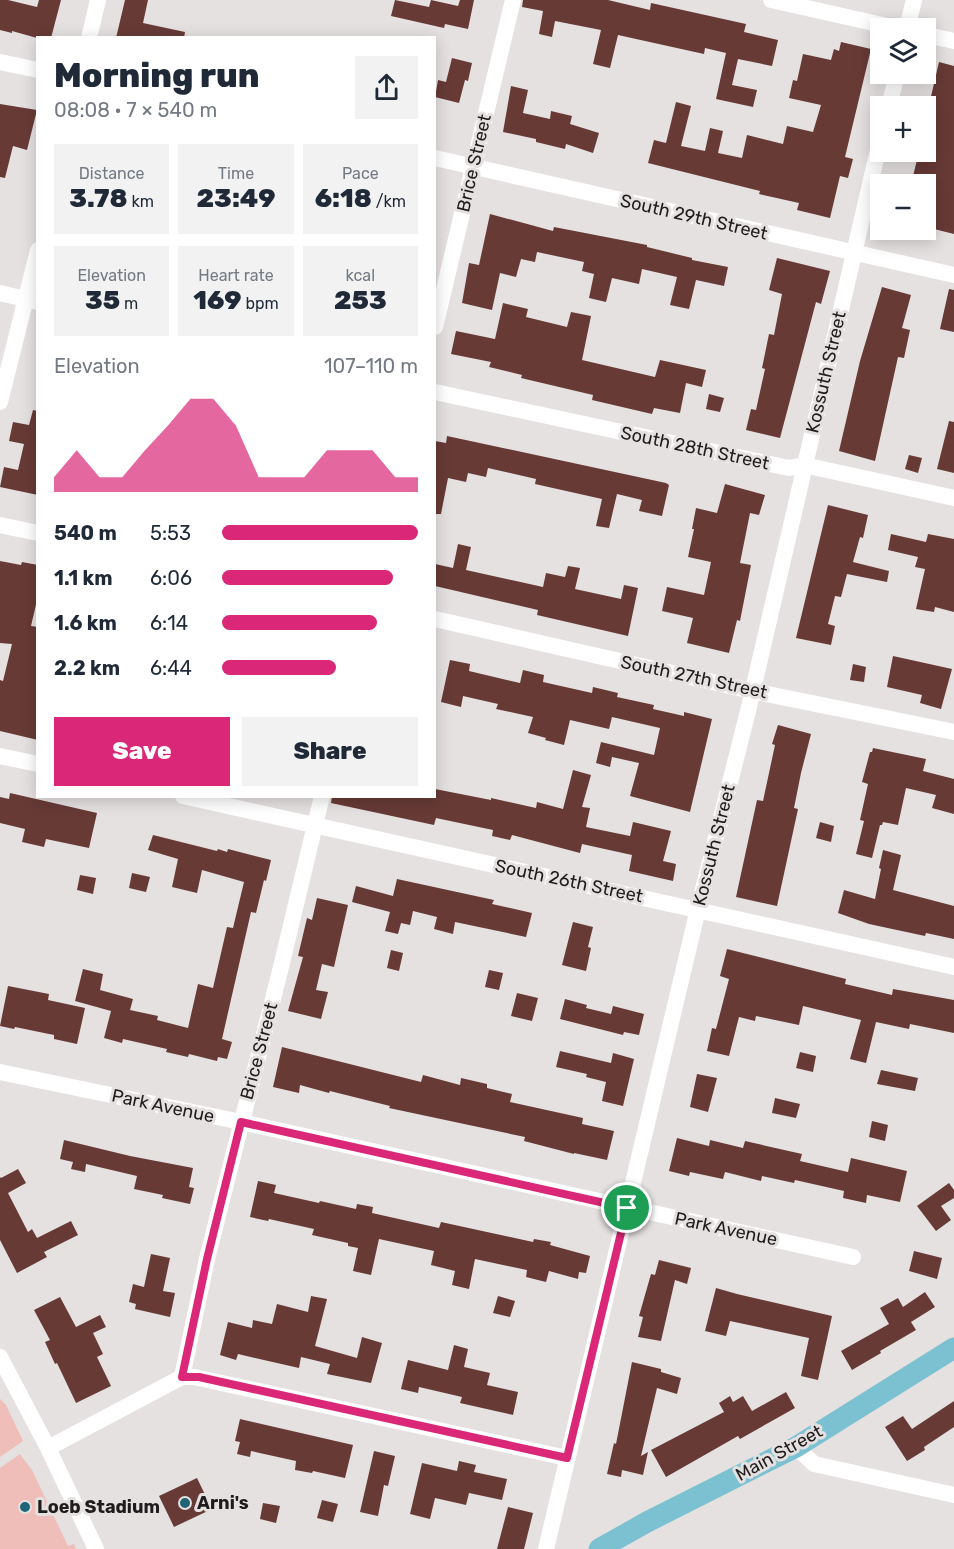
<!DOCTYPE html>
<html lang="en">
<head>
<meta charset="utf-8">
<style>
  :root { --surface:#fff; --page:#f2f2f3; --text:#1f2937; --muted:#747a83; --accent:#db2777 }
  body { margin:0; font-family:Rubik,sans-serif; background:var(--page); color:var(--text); height:100vh; display:flex; flex-direction:column; font-size:22px; white-space:nowrap }
  * { box-sizing:border-box; margin:0 }
  p { font-size:20px; color:var(--muted) }
  .icon { flex:none; width:33px; height:33px; fill:none; stroke:currentColor; stroke-width:2; stroke-linecap:round; stroke-linejoin:round }
  .map { position:relative; flex:1; overflow:hidden }
  .drawer { position:absolute; left:36px; top:36px; width:400px; height:762px; display:flex; flex-direction:column; background:var(--surface); border-radius:0px; box-shadow:0 3px 15px #0003 }
  .drawer>* { flex:none }
  .fabs { position:absolute; left:870px; top:18px; display:grid; gap:12px }
  .fabs a { display:grid; place-items:center; width:66px; height:66px; border-radius:0px; background:var(--surface); box-shadow:0 3px 15px #0003; font-size:30px }
  .pin { position:absolute; display:grid; place-items:center; width:51px; height:51px; color:#fff; margin:-26px; border:3px solid #fff; border-radius:50%; box-shadow:0 2px 6px #0007 }
  .round { display:grid; place-items:center; flex:none; width:63px; height:63px; border-radius:0px; background:var(--page) }
  .headline { display:flex; align-items:center; justify-content:space-between; height:102px; padding:0 18px }
  h1 { font-size:33px; font-weight:800; line-height:45px }
  .metrics { display:grid; grid-template-columns:repeat(3,1fr); gap:9px; height:102px; padding:6px 18px }
  .metrics div { display:grid; align-content:center; border-radius:0px; background:var(--page); text-align:center }
  .metrics b { font-size:26px; font-weight:800 }
  .metrics small { font-size:16px; font-weight:400 }
  .metrics p { font-size:16px }
  .chart { height:168px; padding:12px 18px }
  .chart p { display:flex; justify-content:space-between }
  .chart svg { width:100%; height:108px; margin-top:6px; fill:var(--accent); opacity:.7 }
  .button { display:flex; gap:12px; margin-top:auto; padding:12px 18px }
  .button a { flex:1; height:69px; border-radius:0px; background:var(--accent); color:#fff; font-size:24px; font-weight:800; line-height:69px; text-align:center }
  .button a+a { background:var(--page); color:var(--text) }
  ul { padding:0 18px; list-style:none; font-size:20px }
  li { display:grid; grid-template-columns:96px 72px 1fr; align-items:center; height:45px }
  li i { height:15px; border-radius:8px; background:var(--accent) }
  .map>svg:first-child { display:block }
  .green { fill:#efbeb9 }
  .building { fill:#673a36 }
  .lines { fill:none; stroke-linecap:round; stroke-linejoin:round }
  .minor { stroke:#fff; stroke-width:16 }
  .major { stroke:#7cc1d1; stroke-width:21 }
  .route-casing { stroke:#fff; stroke-width:12 }
  .route { stroke:#db2777; stroke-width:8 }
  .poi-dot { fill:#206576; stroke:#e6e1e1; stroke-width:2 }
  .labels { text-anchor:middle; stroke-width:6; stroke-linejoin:round; paint-order:stroke }
  .street-label { font-size:18px; fill:#1e1c1c; stroke:#e6e1e1 }
  .poi-label { font-size:18px; font-weight:bold; fill:#1e1c1c; stroke:#e6e1e1; text-anchor:start }
</style>
</head>
<body>
<div class="map">
<svg width="954" height="1549" viewBox="0 0 954 1549">
  <rect width="100%" height="100%" fill="#e6e1e1"/>
  <path class="green" d="M0 1399 6 1405 23 1441 0 1457Z
    M20 1454 32 1470 68 1546 74 1544 76 1549H0V1468Z"/>
  <path class="building" d="M0 0H8L37 7 39 0H61L51 38H37L12 31V33L0 30Z
    M125 0H148L143 23 185 32 184 38H116Z
    M395 0 429 7 431 0 458 6 460 0H474L468 29 445 24 444 28 391 16Z
    M523 0H608L650 10 651 3 746 24 744 32 778 40 772 66 738 59 732 85 757 90 753 107 716 99 726 53 705 48 704 54 618 35 610 68 593 64 601 30 555 21 552 37 539 34 543 11 522 7Z
    M841 42 871 49 845 157 853 159 848 178 840 176 830 218 797 210 799 203 759 194 760 191 648 163 654 140 666 143 676 102 691 106 681 146 705 151 710 128 723 131 718 153 742 158 747 135 783 144 787 126 813 132 821 105 789 98 793 80 797 81 803 54 831 60 834 49 839 51Z
    M452 58 472 63 468 81 465 80 459 103 435 97 438 80 446 82Z
    M939 62 954 66V234L926 227V184H911L919 152H926V118Z
    M511 86 528 90 523 113 550 119 551 111 572 116 570 124 599 133 593 153 566 144 565 149 536 142V139L503 132Z
    M0 104 37 110 27 150 13 146 5 178 0 177Z
    M490 214 553 231 554 227 647 245V247L692 258V260L728 267 724 286 696 280 689 309 670 305 677 277 642 269 639 284 612 278 606 302 589 298 594 274 582 271 584 262 537 252 535 262 521 259 516 277 500 273 492 310 462 303 469 263 479 265Z
    M777 258 830 271 821 304 816 302 780 438 746 430 751 409 756 410 765 369 762 368 769 334 774 335 782 294 769 290Z
    M882 287 911 295 902 328 910 330 904 358 898 357 875 461 839 451 860 361Z
    M949 289 954 290V332L940 329Z
    M503 303 528 309 526 317 567 327 571 312 591 316 582 360 655 377 660 360 706 370 702 387 686 383 680 413 654 408 652 414 592 400 593 395 521 378 522 375 489 367 491 362 451 354 456 331 495 339Z
    M709 394 724 398 720 412 706 409Z
    M33 410 38 411V495L0 487 4 467 18 470 24 444 9 441 13 422 29 425Z
    M949 421 954 422V473L937 469Z
    M447 436 666 483 669 485 662 516 639 511 642 500 617 494 609 528 596 526 602 499 535 484 536 479 488 468 486 477 468 473 466 482 448 478 441 514H435V441L446 443Z
    M909 455 922 458 918 473 905 469Z
    M725 484 765 495 759 515 750 513 740 563 751 565 740 621 737 620 729 653 687 643 693 618 662 611 667 587 704 595 711 562 688 557 694 529H692L696 508 717 513Z
    M828 505 868 515 863 538 860 537 853 562 889 571 887 582 847 574 841 597 835 596 828 624 835 626 831 645 796 638Z
    M891 534 926 542 928 534 954 539V612L935 607 934 612 916 609 925 569 915 567 918 557 888 550Z
    M458 544 471 547 466 570 543 587 546 573 565 577 568 566 580 568 575 589 621 599 624 585 638 588 628 636 537 615 538 610 435 586V564L453 568Z
    M0 561 21 565 22 562 38 565V596L31 626 38 627V740L0 731V680L3 681 12 644 0 643Z
    M893 656 952 669 941 709 920 703 922 695 887 687Z
    M450 660 470 664 469 671 520 683 523 670 544 675 543 682 592 693 593 687 618 693 617 697 654 705 653 709 684 716V712L712 719 690 812 630 796 639 763 612 757 610 767 596 763 601 742 654 755 660 728 612 717 609 729 570 720 564 745 545 740 546 738 528 733 533 717 496 709 498 704 463 696 461 707 441 702Z
    M853 664 866 667 864 682 850 680Z
    M778 725 811 734 801 773 794 808 798 809 777 906 736 897 757 800 763 801 775 745 772 744Z
    M873 748 926 759 923 771 954 779V814L932 808 936 795 906 788 898 825 883 822 882 825H880L872 858 856 854 864 821 860 820 868 784 862 782 870 752H872Z
    M573 770 591 775 582 807 590 808 586 827 630 836 633 822 671 831 663 861 676 864 673 881 629 871 632 855 582 844 580 853 512 835 510 840 492 836 493 830 436 818 434 825 331 803 332 796H435V789L491 800V798L536 808 537 802 563 809Z
    M10 793 97 813 89 848 46 839 44 847 22 842 25 829 0 823V797L9 799Z
    M820 822 834 826 831 842 816 838Z
    M153 835 217 851 218 849 227 852 228 849 271 860 266 881 264 880 256 913 251 912 222 1039 232 1042 227 1059 218 1057 217 1061 189 1054 188 1057 166 1052 167 1049 123 1039 122 1043 104 1038 111 1011 75 1001 83 969 103 974 100 990 133 999 130 1010 158 1016 157 1020 188 1028 198 984 213 988 227 927 233 928 244 882 202 870 197 893 172 887 178 859 148 850Z
    M883 850 901 855 893 890 954 906V939L926 933 925 936 869 924 838 913 844 890 875 899 881 869 879 868Z
    M132 873 150 877 146 892 129 888Z
    M80 875 96 878 93 894 77 890Z
    M397 879 494 900 492 904 532 913 526 937 455 922 453 934 434 929 437 917 413 911 410 925 401 923 398 934 385 931 390 912 352 902 356 886 393 896Z
    M317 898 348 905 334 967 322 964 316 990 328 992 321 1019 288 1011 303 957 298 956 307 918 312 920Z
    M573 922 593 927 588 947 591 948 586 971 562 965Z
    M727 949 846 979 845 984 892 995 893 989 954 1000V1033L910 1024 909 1029 876 1022 866 1063 850 1059 861 1020 803 1006 799 1025 756 1016 755 1021 739 1017 729 1056 707 1051 712 1028 716 1029 729 979 720 976Z
    M391 950 403 953 399 971 387 968Z
    M489 970 503 973 499 990 485 987Z
    M8 986 49 994 48 1000 85 1008 77 1044 54 1039V1035L15 1027 14 1029 0 1026Z
    M517 993 538 998 532 1021 511 1016Z
    M565 999 587 1005 586 1008 611 1014 613 1006 644 1014 639 1035 624 1032 623 1035 560 1019Z
    M282 1047 421 1082 423 1075 460 1085 461 1078 487 1084V1088L512 1094 510 1102 583 1118 582 1124 614 1131 607 1160 574 1153V1154L524 1141 525 1137 389 1108 390 1106 330 1091 329 1093 300 1085 299 1093 273 1087Z
    M560 1051 611 1063 613 1053 634 1059 623 1106 602 1101 606 1082 586 1077 587 1074 556 1067Z
    M800 1052 816 1056 813 1072 796 1068Z
    M881 1070 918 1078 915 1091 877 1084Z
    M697 1074 717 1078 708 1112 690 1107Z
    M775 1098 800 1104 796 1118 772 1113Z
    M872 1121 888 1125 885 1141 869 1137Z
    M677 1138 709 1146 710 1140 743 1148 745 1141 802 1154 800 1161 848 1172 851 1158 907 1171 900 1202 867 1195 866 1203 843 1198 844 1191 795 1180 794 1183 762 1176 761 1181 725 1172 723 1179 690 1172 689 1176 669 1171Z
    M64 1140 130 1156 193 1168 189 1187 194 1188 190 1204 162 1198 163 1195 134 1189 137 1176 86 1164 85 1172 71 1169 73 1162 60 1159Z
    M18 1169 26 1183 8 1193 28 1232 32 1229 37 1238 71 1221 78 1235 44 1252 47 1257 17 1273 0 1240V1177L1 1178Z
    M258 1181 276 1185 274 1193 319 1203 320 1201 356 1209 357 1204 373 1207 372 1213 439 1228 441 1222 533 1242 534 1239 551 1242 550 1245 590 1256 586 1273 579 1272 578 1279 549 1271 546 1282 526 1277 527 1270 475 1259 469 1289 452 1285 455 1271 431 1265 434 1251 379 1239 371 1275 353 1271 358 1248 348 1246V1243L312 1235 314 1229 269 1219 268 1221 250 1217Z
    M949 1183 954 1190V1198L941 1206 951 1220 936 1231 917 1206Z
    M914 1251 942 1258 937 1279 909 1271Z
    M151 1254 170 1258 163 1291 175 1293 170 1317 135 1309 136 1304 129 1302 133 1284 144 1287Z
    M659 1260 691 1268 687 1284 675 1280 661 1341 638 1337 643 1317 639 1316 651 1274 655 1275Z
    M716 1288 737 1294 832 1316 818 1380 801 1376 809 1338 730 1321 726 1336 705 1331Z
    M925 1292 935 1307 911 1322 916 1330 880 1351 881 1353 852 1370 841 1351 889 1324 880 1308 898 1298 903 1307Z
    M311 1296 327 1299 315 1346 357 1358 362 1337 382 1343 371 1383 327 1374 330 1364 301 1357 299 1368 238 1354 236 1360 220 1355 228 1322 252 1328 253 1320 272 1324 277 1304 308 1312Z
    M498 1296 515 1301 510 1317 493 1313Z
    M60 1297 76 1327 100 1315 106 1327 93 1333 103 1354 97 1357 111 1386 76 1403 57 1363 55 1364 45 1342 50 1340 34 1310Z
    M454 1345 468 1349 464 1367 490 1373 487 1385 518 1392 513 1415 460 1403 462 1397 419 1387 418 1393 401 1389 408 1360 448 1370Z
    M632 1362 661 1369V1372L681 1378 677 1394 657 1388 641 1456 648 1452 643 1475 622 1470 621 1477 607 1474 614 1443 616 1444Z
    M786 1392 795 1408 740 1439 738 1436 666 1477 651 1450 724 1412 719 1403 730 1396 733 1402 743 1396 752 1411Z
    M954 1401V1427L924 1447 925 1450 907 1461 885 1427 903 1416 912 1429Z
    M240 1419 353 1445 345 1478 313 1471 312 1473 295 1470 296 1461 251 1451 250 1457 237 1454 240 1442 235 1441Z
    M374 1451 395 1456 388 1486 384 1485 378 1516 360 1512Z
    M459 1461 476 1465 474 1472 507 1479 502 1500 469 1493 466 1505 435 1498 430 1519 410 1514 422 1463 457 1471Z
    M197 1478 212 1509 174 1527 159 1496Z
    M322 1500 338 1504 333 1522 317 1518Z
    M263 1503 280 1506 276 1523 260 1519Z
    M508 1507 533 1513 524 1549H497Z"/>
  <g class="lines">
    <path class="minor" d="M771 0 896 28
      M907 28 914 0
      M926 35 954 41
      M89 38 98 0
      M0 62 38 70
      M889 106 897 74
      M435 158 954 275
      M0 293 38 302
      M435 327 513 0
      M435 392 789 468 804 465 954 498
      M0 402 38 250
      M0 525 38 533
      M435 619 752 691 954 732
      M0 756 38 764
      M183 796 954 967
      M0 1072 241 1122 853 1257
      M0 1357 48 1448 96 1549
      M182 1377 207 1259 280 971 322 796
      M796 1447 814 1464 954 1495
      M48 1448 182 1377H194L567 1458
      M546 1549 698 909 749 707 880 141"/>
    <path class="major" d="M599 1549 647 1522 796 1447 954 1348"/>
  </g>
  <g class="lines">
    <g class="route-casing">
      <path id="route" d="M241 1122 627 1208 567 1458 199 1377H182L207 1259Z"/>
    </g>
    <use href="#route" class="route"/>
  </g>
  <g class="poi-dot">
    <circle cx="185" cy="1503" r="6"/>
    <circle cx="25" cy="1507" r="6"/>
  </g>
  <g class="labels">
    <g class="street-label">
      <text transform="translate(474 163) rotate(-77)" y="6">Brice Street</text>
      <text transform="translate(694 217) rotate(13)" y="6">South 29th Street</text>
      <text transform="translate(826 372) rotate(-77)" y="6">Kossuth Street</text>
      <text transform="translate(695 448) rotate(12)" y="6">South 28th Street</text>
      <text transform="translate(694 677) rotate(12)" y="6">South 27th Street</text>
      <text transform="translate(714 845) rotate(-76)" y="6">Kossuth Street</text>
      <text transform="translate(569 881) rotate(12)" y="6">South 26th Street</text>
      <text transform="translate(259 1051) rotate(-75)" y="6">Brice Street</text>
      <text transform="translate(163 1106) rotate(12)" y="6">Park Avenue</text>
      <text transform="translate(726 1229) rotate(12)" y="6">Park Avenue</text>
      <text transform="translate(779 1453) rotate(-29)" y="6">Main Street</text>
    </g>
    <g class="poi-label">
      <text x="197" y="1509">Arni's</text>
      <text x="37" y="1513">Loeb Stadium</text>
    </g>
  </g>
</svg>
<div class="fabs">
<a><svg class="icon" aria-label="layers" viewBox="0 0 24 24"><path d="M12 4l9 5-9 5-9-5zM3 14l9 5 9-5"/></svg></a>
<a>+</a>
<a>−</a>
</div>
<div class="pin" style="left:627px;top:1208px;background:#1e9e55"><svg class="icon" aria-label="arrive" viewBox="0 0 24 24"><path d="M6 21V4h12l-3 4 3 4H6"/></svg></div>
<section class="drawer">
<div class="headline"><div><h1>Morning run</h1><p>08:08 · 7 × 540 m</p></div><a class="round"><svg class="icon" aria-label="share" viewBox="0 0 24 24"><path d="M12 15V3M7 8l5-5 5 5M5 13v7h14v-7"/></svg></a></div>
<div class="metrics">
<div><p>Distance</p><b>3.78<small> km</small></b></div>
<div><p>Time</p><b>23:49</b></div>
<div><p>Pace</p><b>6:18<small> /km</small></b></div>
</div>
<div class="metrics">
<div><p>Elevation</p><b>35<small> m</small></b></div>
<div><p>Heart rate</p><b>169<small> bpm</small></b></div>
<div><p>kcal</p><b>253</b></div>
</div>
<div class="chart"><p><span>Elevation</span>107–110 m</p>
<svg viewBox="0 0 160 44" preserveAspectRatio="none"><path d="M0 44V38L10 27L20 38L30 38L40 27L50 17L60 6L70 6L80 17L90 38L100 38L110 38L120 27L130 27L140 27L150 38L160 38V44z"/></svg>
</div>
<ul>
<li><b>540 m</b>5:53<i style="width:100%"></i></li>
<li><b>1.1 km</b>6:06<i style="width:87%"></i></li>
<li><b>1.6 km</b>6:14<i style="width:79%"></i></li>
<li><b>2.2 km</b>6:44<i style="width:58%"></i></li>
</ul>
<div class="button"><a>Save</a><a>Share</a></div>
</section>
</div>
</body>
</html>
